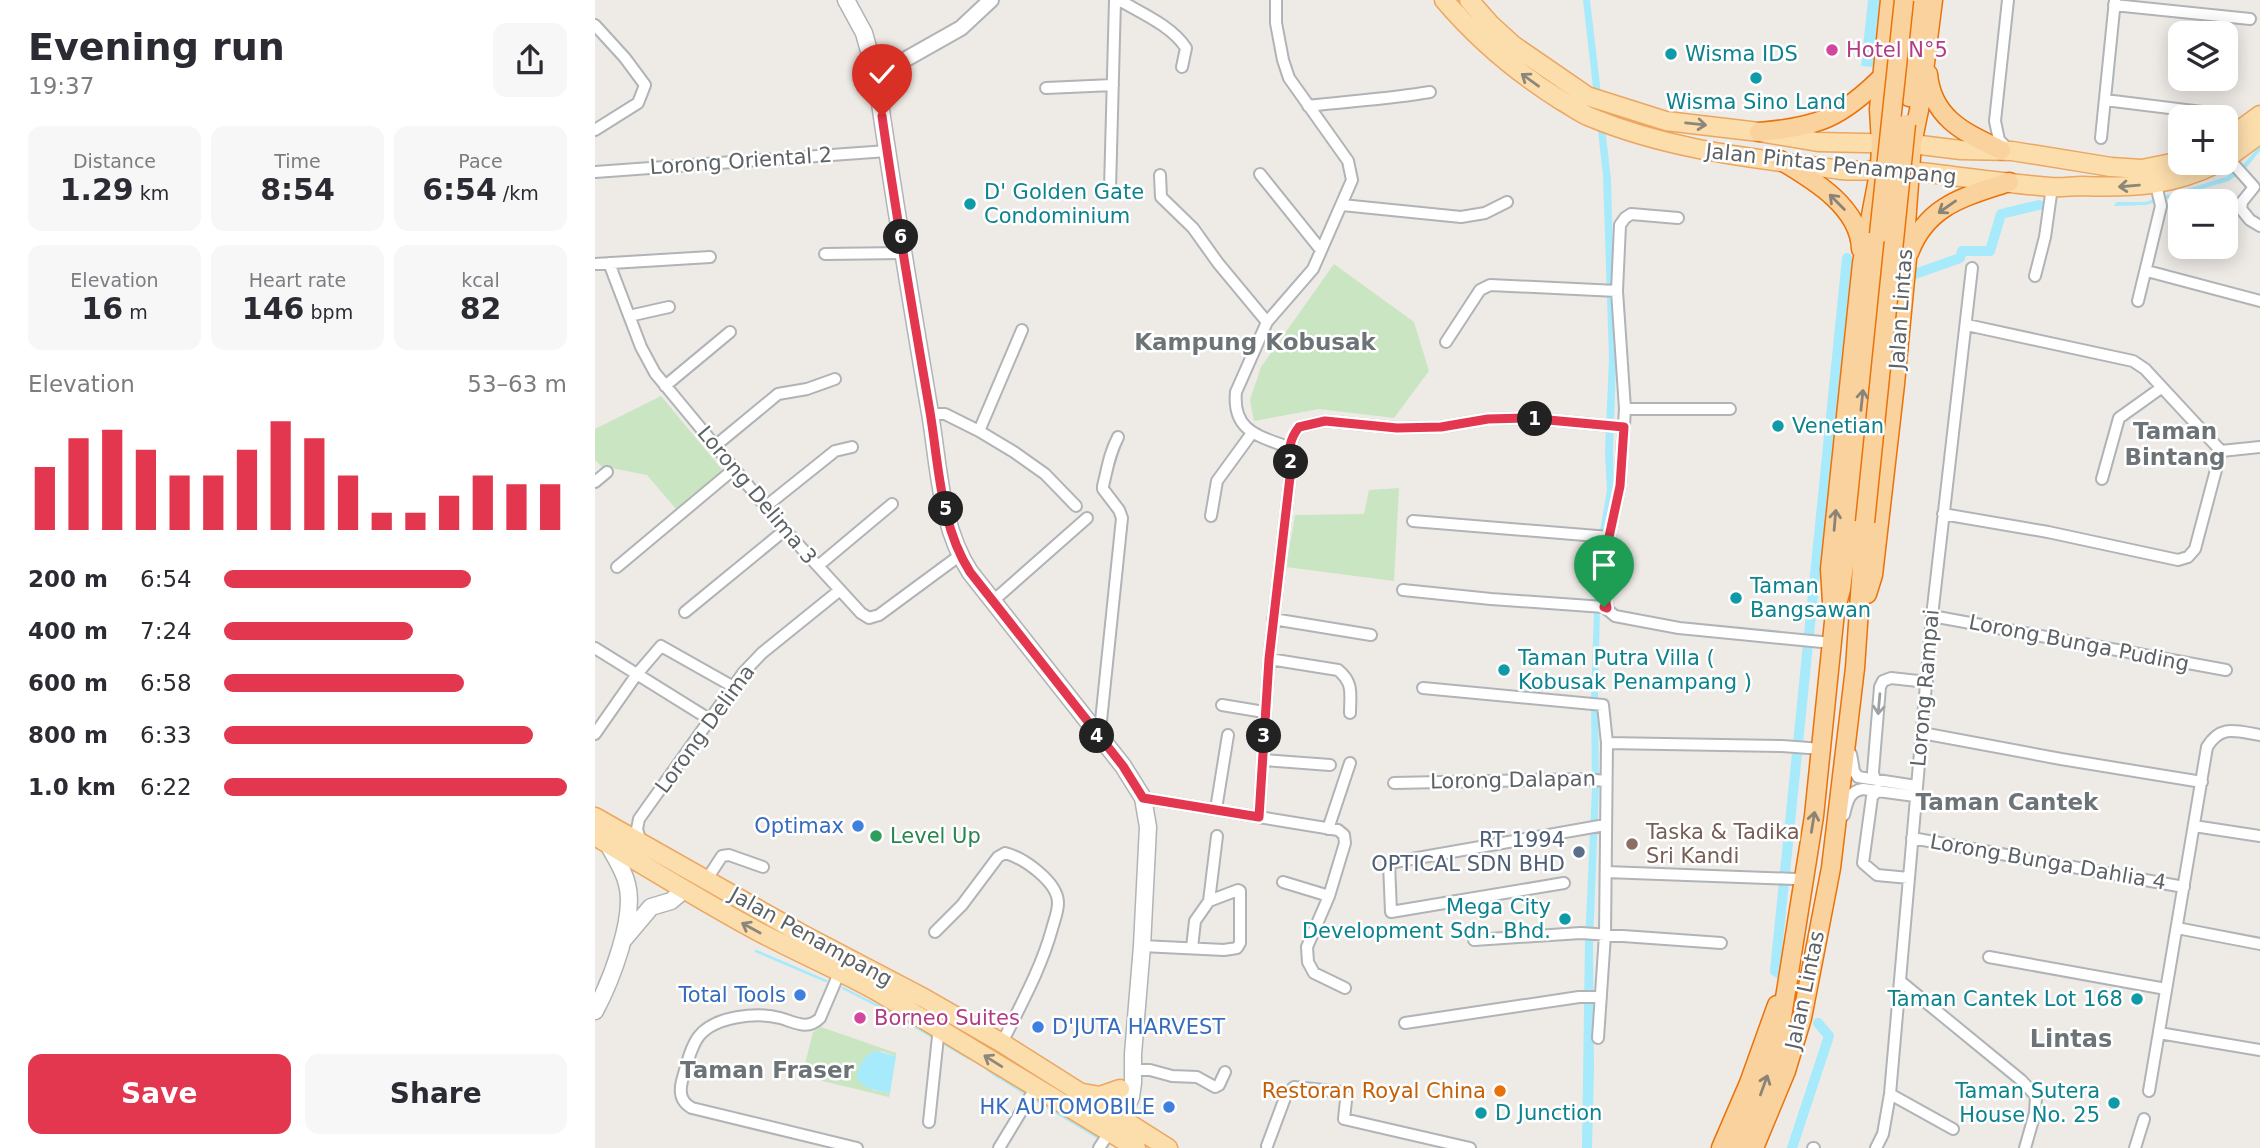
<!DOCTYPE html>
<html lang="en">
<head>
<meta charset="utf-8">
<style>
  :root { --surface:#fff; --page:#f7f7f7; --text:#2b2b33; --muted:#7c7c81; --accent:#e3364f }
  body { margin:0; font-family:"DejaVu Sans",sans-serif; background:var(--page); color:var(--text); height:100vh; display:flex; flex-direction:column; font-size:26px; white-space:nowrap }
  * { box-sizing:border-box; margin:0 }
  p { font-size:23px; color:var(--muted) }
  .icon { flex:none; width:38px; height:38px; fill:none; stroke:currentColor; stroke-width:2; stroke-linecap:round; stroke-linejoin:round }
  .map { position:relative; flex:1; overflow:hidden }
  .sheet { display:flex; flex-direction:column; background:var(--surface); width:595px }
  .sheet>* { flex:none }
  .buttons { position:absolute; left:1573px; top:21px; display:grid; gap:14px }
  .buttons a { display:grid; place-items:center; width:70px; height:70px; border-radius:14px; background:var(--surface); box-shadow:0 4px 18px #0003; font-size:35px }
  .pin { position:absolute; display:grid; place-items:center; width:60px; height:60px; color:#fff; margin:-72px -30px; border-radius:50% 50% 50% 0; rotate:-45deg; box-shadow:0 0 7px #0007 }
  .pin .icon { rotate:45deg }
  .km { position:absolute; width:35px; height:35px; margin:-18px; border-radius:50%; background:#222; color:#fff; font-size:19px; line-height:35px; text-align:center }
  .round { display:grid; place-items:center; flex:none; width:74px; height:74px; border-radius:14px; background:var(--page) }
  .overview { display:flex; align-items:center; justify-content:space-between; height:119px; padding:0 28px }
  h1 { font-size:38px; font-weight:600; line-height:52px }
  .metrics { display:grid; grid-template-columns:repeat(3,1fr); gap:10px; height:119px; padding:7px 28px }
  .metrics div { display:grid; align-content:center; border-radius:14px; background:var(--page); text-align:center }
  .metrics b { font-size:30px; font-weight:600 }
  .metrics small { font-size:19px; font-weight:400 }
  .metrics p { font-size:19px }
  .chart { height:196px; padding:14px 28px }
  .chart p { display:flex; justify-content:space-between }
  .chart svg { width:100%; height:126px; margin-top:7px; stroke:var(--accent); stroke-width:6 }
  .action { display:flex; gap:14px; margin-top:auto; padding:14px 28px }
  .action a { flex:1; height:80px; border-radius:14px; background:var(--accent); color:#fff; font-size:28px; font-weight:600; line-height:80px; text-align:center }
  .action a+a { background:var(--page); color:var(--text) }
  ul { padding:0 28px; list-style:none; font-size:23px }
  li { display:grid; grid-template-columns:112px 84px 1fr; align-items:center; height:52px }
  li i { height:18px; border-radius:9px; background:var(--accent) }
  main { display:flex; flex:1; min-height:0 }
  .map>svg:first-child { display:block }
  .green { fill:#cae5c2 }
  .water { fill:#a7eafc }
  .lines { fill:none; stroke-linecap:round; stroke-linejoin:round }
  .stream { stroke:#a7eafc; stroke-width:2.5 }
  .canal { stroke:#a7eafc; stroke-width:10 }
  .minor-casing { stroke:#b0b4b7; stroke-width:14 }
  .tertiary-casing { stroke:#b0b4b7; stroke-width:18 }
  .secondary-casing { stroke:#afb4b7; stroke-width:19 }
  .primary-casing { stroke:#eca660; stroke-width:21 }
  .trunk-casing { stroke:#eb7208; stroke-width:21 }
  .minor { stroke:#fff; stroke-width:10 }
  .tertiary { stroke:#fff; stroke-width:14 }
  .secondary { stroke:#fff; stroke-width:16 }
  .primary { stroke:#fcddac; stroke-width:18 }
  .trunk { stroke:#fad29e; stroke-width:18 }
  .trunk-bridge-casing { stroke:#eb7208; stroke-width:21; stroke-linecap:butt }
  .trunk-bridge { stroke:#fad29e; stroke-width:18 }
  .oneway { stroke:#8c877a }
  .oneway2 { stroke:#8b8476 }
  .oneway3 { stroke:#9da1a3 }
  .route-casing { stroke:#fff; stroke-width:14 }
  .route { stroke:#e3364f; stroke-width:9 }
  .hotel-dot { fill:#d1479c; stroke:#fff; stroke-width:2.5 }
  .culture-dot { fill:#0f9aa8; stroke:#fff; stroke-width:2.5 }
  .shop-dot { fill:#3f7fe0; stroke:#fff; stroke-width:2.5 }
  .leisure-dot { fill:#2e9e5b; stroke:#fff; stroke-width:2.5 }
  .education-dot { fill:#8d6e63; stroke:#fff; stroke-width:2.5 }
  .service-dot { fill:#5c6f8a; stroke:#fff; stroke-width:2.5 }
  .food-dot { fill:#e8710a; stroke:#fff; stroke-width:2.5 }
  .labels { text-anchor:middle; stroke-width:5; stroke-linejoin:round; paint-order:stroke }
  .hotel-label { font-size:21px; fill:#b23c85; stroke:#fff; text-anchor:start }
  .culture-label { font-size:21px; fill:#0d838f; stroke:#fff; text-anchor:start }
  .street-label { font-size:21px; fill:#5c6265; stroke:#fff }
  .shop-label { font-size:21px; fill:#366cbe; stroke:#fff; text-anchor:end }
  .education-label { font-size:21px; fill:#785e54; stroke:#fff; text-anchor:start }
  .leisure-label { font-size:21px; fill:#27864d; stroke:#fff; text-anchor:start }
  .service-label { font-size:21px; fill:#4e5e75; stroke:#fff; text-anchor:end }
  .food-label { font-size:21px; fill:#c56008; stroke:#fff; text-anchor:end }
  .neighbourhood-label { font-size:23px; font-weight:bold; fill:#6d7477; stroke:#fff }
  .quarter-label { font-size:24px; font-weight:bold; fill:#6d7477; stroke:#fff }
</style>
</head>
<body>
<main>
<section class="sheet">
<div class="overview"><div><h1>Evening run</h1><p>19:37</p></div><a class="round"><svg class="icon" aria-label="share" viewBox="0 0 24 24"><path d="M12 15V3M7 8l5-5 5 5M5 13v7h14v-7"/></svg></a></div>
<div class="metrics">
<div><p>Distance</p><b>1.29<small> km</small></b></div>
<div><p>Time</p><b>8:54</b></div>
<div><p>Pace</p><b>6:54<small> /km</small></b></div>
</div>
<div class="metrics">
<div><p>Elevation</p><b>16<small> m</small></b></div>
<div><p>Heart rate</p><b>146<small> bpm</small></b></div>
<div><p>kcal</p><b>82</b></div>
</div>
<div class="chart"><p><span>Elevation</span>53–63 m</p>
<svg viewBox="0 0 160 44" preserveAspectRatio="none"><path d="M5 44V22M15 44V12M25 44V9M35 44V16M45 44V25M55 44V25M65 44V16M75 44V6M85 44V12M95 44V25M105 44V38M115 44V38M125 44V32M135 44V25M145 44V28M155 44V28"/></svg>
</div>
<ul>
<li><b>200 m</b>6:54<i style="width:72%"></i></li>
<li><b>400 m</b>7:24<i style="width:55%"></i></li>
<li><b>600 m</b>6:58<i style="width:70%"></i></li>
<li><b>800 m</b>6:33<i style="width:90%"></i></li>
<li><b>1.0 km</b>6:22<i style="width:100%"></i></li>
</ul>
<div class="action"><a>Save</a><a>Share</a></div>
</section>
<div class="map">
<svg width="1665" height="1148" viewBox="0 0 1665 1148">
  <rect width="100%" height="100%" fill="#eeeae5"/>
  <path class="green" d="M739 264 819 322 834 371 799 418 724 409 659 421 655 400 666 367Z
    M66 396 129 472 81 509 52 475 6 466 0 460V429Z
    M804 488 799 581 691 567 700 515 769 514 774 490Z
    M226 1027 301 1053V1056L286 1051 277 1090 295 1093 294 1097 207 1076 218 1032Z"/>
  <path class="water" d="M988 0H995L1016 179 1021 363 1018 452 1019 491 1008 556 1005 606 1003 699 1004 788 998 943 999 1071 997 1148H987L990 943 997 789 996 697 1001 554 1012 490 1010 452 1014 359 1008 175Z
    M1273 0H1285L1278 67 1266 66Z
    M1665 145V151L1651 168 1634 181 1551 205 1519 206 1521 202H1550L1631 177 1648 165Z
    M281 1051 301 1056 295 1093C279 1090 254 1087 265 1066 268 1058 273 1054 281 1051Z"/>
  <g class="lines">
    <path class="stream" d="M161 951 231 981
      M248 988 299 1014
      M312 1022 339 1038
      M346 1042 373 1058
      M393 1070 404 1078
      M407 1079 408 1080
      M410 1081 431 1094
      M439 1099 505 1139"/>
    <path class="canal" d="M1320 274 1365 258 1367 251H1395L1406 214 1444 205
      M1184 973 1180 971 1252 258
      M1197 1148 1234 1036 1223 1023"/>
    <g class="minor-casing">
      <path id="minor" d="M524 0C546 13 577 26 591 48L587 67
        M681 0V23L688 60 694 78 753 161 757 180 718 269 672 322 641 392C637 432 665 436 695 448
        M1519 5 1655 19
        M0 25 30 58 50 85 43 103 0 130
        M451 88 518 85
        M1510 100 1631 115
        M713 106C754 101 794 99 835 92
        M1506 138 1520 0
        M1412 148 1404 140 1400 121 1413 0
        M1633 158 1659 187 1647 202 1646 209 1655 220 1665 226
        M0 172 292 151
        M665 174 726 250
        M565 175 566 197 598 228 623 263 672 322
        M515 189 520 0
        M747 205 866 217 890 213 912 202
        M230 254 308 253
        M14 263 46 347 60 373 190 530 266 613 274 618 284 615 364 556
        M0 264 115 257
        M1552 271 1665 301
        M1440 276 1450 237 1457 187
        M1543 301 1566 206 1561 185
        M34 316 74 307
        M1372 325 1538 361 1550 369 1626 451 1665 447
        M851 342 885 290 895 285 1022 291
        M70 386 135 332
        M1030 409 1022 291 1025 225 1030 218 1036 214 1083 218
        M335 414H350L384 431 419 452 450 474 481 506
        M384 431 427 330
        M120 446 183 394 212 389 240 379
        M1507 479 1524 418 1566 388
        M0 482 12 472
        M170 507 240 451 257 447
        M1348 514 1453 532 1583 560 1593 557 1600 549 1626 451
        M616 516 622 481 657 433
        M818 521 1014 537
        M223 566 297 504
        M22 567 139 469
        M808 590 896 599 1009 607 1020 616 1084 628 1237 643
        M398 601 492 518
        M1012 608 1011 603 1014 537 1025 486 1030 409H1135
        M90 612 190 530
        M1337 616 1631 670
        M678 619 776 635
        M0 648 114 719
        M674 659 743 670C759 683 755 694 755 713
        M828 688 1008 705 1012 743
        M627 705 669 712
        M1327 733 1466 759 1607 782
        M0 734 42 674 66 646 137 686
        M500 734 506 721 527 518 524 510 508 489V486C513 466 514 455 523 437
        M1256 754 1259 771 1263 777 1321 786
        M669 760 735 765
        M1283 782 1279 777 1278 772 1285 687 1288 681 1296 678 1332 682
        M799 783 990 779 1010 781
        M1282 791 1277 797 1268 863 1282 875 1314 878
        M548 798 664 817 674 659 695 477C696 456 691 445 704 427L730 421 802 428 846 427 893 419 932 418 1029 427
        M621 809 633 735
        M1249 815C1252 802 1254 791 1268 789L1320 796
        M664 817 743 830 749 835 750 843 734 896 712 947 713 962 719 973 750 988
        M1599 826 1665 836
        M733 829 755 763
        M1317 838 1589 887
        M46 843 42 829 44 819 148 673 167 653 245 590
        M1011 872 1200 879 1209 877
        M112 879 127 856 134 855 168 867
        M688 882 734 896
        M969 883 796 912 794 863 1010 825
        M1582 928 1665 944
        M340 932 367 905 403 857 410 853C429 858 463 882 463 903 463 912 459 921 457 929 446 969 425 1006 407 1043
        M879 940 986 933 1126 943
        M547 946 629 950 642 948 645 943V891L643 890 614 901
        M597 948 600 921 614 901 622 836
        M1394 957 1571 989
        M245 971 225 1018C212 1031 200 1022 185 1018 162 1012 120 1016 104 1036 95 1048 91 1067 87 1081 84 1093 86 1102 97 1108L262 1148
        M1305 981 1426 1080 1441 1096 1440 1113 1430 1148
        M810 1023 984 997H1006
        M1564 1033 1665 1050
        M1003 1038 1010 935 1012 743 1187 746 1227 749
        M538 1070H555L577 1076 602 1077 620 1087 624 1085 630 1072
        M1554 1091 1612 747C1626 724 1641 731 1665 735
        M1295 1094 1358 1129
        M334 1122 344 1027
        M672 1146 691 1095 699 1087 748 1092 751 1100 749 1119 875 1148
        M404 1148 441 1087
        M504 1148 512 1136 511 1130
        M1218 1148H1219
        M1281 1148 1288 1134 1295 1094 1337 616 1377 268
        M1540 1148 1549 1119"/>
    </g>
    <g class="tertiary-casing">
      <path id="tertiary" d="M281 76 366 28 396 0"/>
    </g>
    <g class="secondary-casing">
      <path id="secondary" d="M251 0 269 33 281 76C297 188 316 301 335 413 344 466 345 526 375 572L528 766 548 798 553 827 547 946 538 1054V1083L536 1097 526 1118
        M29 939 56 907 76 901 89 890
        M0 1011C16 981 41 917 32 884 29 870 19 856 13 844"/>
    </g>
    <g class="primary-casing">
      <path id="primary" d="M849 0C883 40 922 73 967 101 976 106 985 113 995 117 1077 151 1159 158 1246 170 1270 172 1292 168 1316 171 1362 176 1408 183 1455 187 1466 188 1477 186 1487 186 1537 188 1578 186 1623 163
        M874 0 895 24 918 45 992 96 1071 121 1164 132 1223 142 1317 144 1366 150 1417 151 1516 167 1547 169 1586 161
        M1631 140 1665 115
        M1631 159 1665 134
        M0 817 205 933 329 998 407 1043 573 1148
        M0 836C55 869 110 903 166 933 206 954 246 971 285 993L541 1148
        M488 1093 505 1096 525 1089"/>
    </g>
    <g class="trunk-casing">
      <path id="trunk" d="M1333 74C1337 119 1371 133 1406 150
        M1314 97 1325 0
        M1164 132C1223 127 1246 118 1288 76
        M1185 160C1217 179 1265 207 1266 249
        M1314 253C1332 205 1369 197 1414 182
        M1272 594 1278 575 1300 384 1312 259 1311 224 1317 144 1324 110 1338 0
        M1237 602 1235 569 1267 263 1285 168 1286 143 1284 109 1295 0
        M1126 1148 1154 1083 1182 1005
        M1143 1148 1170 1084 1182 1048 1219 816 1240 612 1246 589 1252 541 1284 234
        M1159 1148 1191 1071 1207 1018 1236 868 1260 668 1270 522"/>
    </g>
    <use href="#minor" class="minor"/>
    <use href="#tertiary" class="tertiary"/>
    <use href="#secondary" class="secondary"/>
    <use href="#primary" class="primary"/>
    <use href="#trunk" class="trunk"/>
    <g class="trunk-bridge-casing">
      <path id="trunk-bridge" d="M1284 234 1309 0
        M1270 522 1311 124"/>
    </g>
    <use href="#trunk-bridge" class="trunk-bridge"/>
  </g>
  <defs><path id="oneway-shaft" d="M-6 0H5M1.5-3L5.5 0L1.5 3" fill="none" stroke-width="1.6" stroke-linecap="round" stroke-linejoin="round" transform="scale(1.75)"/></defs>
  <g class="oneway">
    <use href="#oneway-shaft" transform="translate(935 80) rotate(-144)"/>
    <use href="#oneway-shaft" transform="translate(1101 124) rotate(6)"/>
    <use href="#oneway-shaft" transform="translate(1534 186) rotate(175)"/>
    <use href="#oneway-shaft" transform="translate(156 928) rotate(-151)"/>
    <use href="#oneway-shaft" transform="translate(398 1061) rotate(-148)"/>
  </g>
  <g class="oneway2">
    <use href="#oneway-shaft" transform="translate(1242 202) rotate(-135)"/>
    <use href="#oneway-shaft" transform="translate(1352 207) rotate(145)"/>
    <use href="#oneway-shaft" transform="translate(1267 400) rotate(-84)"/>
    <use href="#oneway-shaft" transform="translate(1240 520) rotate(-85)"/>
    <use href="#oneway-shaft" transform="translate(1218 822) rotate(-81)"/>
    <use href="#oneway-shaft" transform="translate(1169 1085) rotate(-70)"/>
  </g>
  <use class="oneway3" href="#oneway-shaft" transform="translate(1284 704) rotate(95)"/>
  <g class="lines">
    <g class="route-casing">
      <path id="route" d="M287 116C301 215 318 314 335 412 344 466 345 525 375 572L528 766 548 798 664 817 674 659 695 477C696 456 690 445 704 427L730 421 802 428 846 427 893 419 932 418 1029 427 1025 486 1014 537 1011 603 1012 608 1009 607"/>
    </g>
    <use href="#route" class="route"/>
  </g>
  <g class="hotel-dot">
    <circle cx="1237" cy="50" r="7"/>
    <circle cx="265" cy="1018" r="7"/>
  </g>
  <g class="culture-dot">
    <circle cx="1076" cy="54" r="7"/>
    <circle cx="1161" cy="78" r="7"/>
    <circle cx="375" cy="204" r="7"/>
    <circle cx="1183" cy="426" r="7"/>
    <circle cx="1141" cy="598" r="7"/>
    <circle cx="909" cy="670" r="7"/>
    <circle cx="970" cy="919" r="7"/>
    <circle cx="1542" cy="999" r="7"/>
    <circle cx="1519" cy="1103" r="7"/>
    <circle cx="886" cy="1113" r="7"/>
  </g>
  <g class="shop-dot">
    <circle cx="263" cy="826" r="7"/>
    <circle cx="205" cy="995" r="7"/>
    <circle cx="443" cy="1027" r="7"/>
    <circle cx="574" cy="1107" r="7"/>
  </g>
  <circle class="leisure-dot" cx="281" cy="836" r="7"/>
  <circle class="education-dot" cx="1037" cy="844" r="7"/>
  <circle class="service-dot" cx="984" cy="852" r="7"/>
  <circle class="food-dot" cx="905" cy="1091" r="7"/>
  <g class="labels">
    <g class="hotel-label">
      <text x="1251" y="57">Hotel N°5</text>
      <text x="279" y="1025">Borneo Suites</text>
    </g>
    <g class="culture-label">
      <text x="1090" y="61">Wisma IDS</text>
      <text x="1161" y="109" text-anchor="middle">Wisma Sino Land</text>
      <text x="389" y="199">D' Golden Gate<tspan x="389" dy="24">Condominium</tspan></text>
      <text x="1197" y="433">Venetian</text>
      <text x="1155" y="593">Taman<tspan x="1155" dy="24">Bangsawan</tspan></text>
      <text x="923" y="665">Taman Putra Villa (<tspan x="923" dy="24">Kobusak Penampang )</tspan></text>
      <text x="956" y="914" text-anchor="end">Mega City<tspan x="956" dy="24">Development Sdn. Bhd.</tspan></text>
      <text x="1528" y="1006" text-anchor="end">Taman Cantek Lot 168</text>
      <text x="1505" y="1098" text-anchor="end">Taman Sutera<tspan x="1505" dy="24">House No. 25</tspan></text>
      <text x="900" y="1120">D Junction</text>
    </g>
    <g class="street-label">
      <text transform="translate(146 161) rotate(-4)" y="7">Lorong Oriental 2</text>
      <text transform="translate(1236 164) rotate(6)" y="7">Jalan Pintas Penampang</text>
      <text transform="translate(1306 309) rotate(-86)" y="7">Jalan Lintas</text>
      <text transform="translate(162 495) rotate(50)" y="7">Lorong Delima 3</text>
      <text transform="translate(1484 643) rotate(11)" y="7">Lorong Bunga Puding</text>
      <text transform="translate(1330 688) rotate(-85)" y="7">Lorong Rampai</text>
      <text transform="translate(110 729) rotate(-54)" y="7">Lorong Delima</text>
      <text transform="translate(918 780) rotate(-1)" y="7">Lorong Dalapan</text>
      <text transform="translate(1453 862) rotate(10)" y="7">Lorong Bunga Dahlia 4</text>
      <text transform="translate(216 937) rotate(29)" y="7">Jalan Penampang</text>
      <text transform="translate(1210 990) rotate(-78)" y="7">Jalan Lintas</text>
    </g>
    <g class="shop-label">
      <text x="249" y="833">Optimax</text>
      <text x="191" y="1002">Total Tools</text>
      <text x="457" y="1034" text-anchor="start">D'JUTA HARVEST</text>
      <text x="560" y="1114">HK AUTOMOBILE</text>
    </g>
    <g class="education-label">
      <text x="1051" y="839">Taska &amp; Tadika<tspan x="1051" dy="24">Sri Kandi</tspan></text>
    </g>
    <g class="leisure-label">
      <text x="295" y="843">Level Up</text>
    </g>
    <g class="service-label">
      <text x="970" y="847">RT 1994<tspan x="970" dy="24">OPTICAL SDN BHD</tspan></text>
    </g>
    <g class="food-label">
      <text x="891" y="1098">Restoran Royal China</text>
    </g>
    <g class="neighbourhood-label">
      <text x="660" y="350">Kampung Kobusak</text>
      <text x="1580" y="439">Taman<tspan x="1580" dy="26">Bintang</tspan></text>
      <text x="1412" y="810">Taman Cantek</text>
      <text x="172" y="1078">Taman Fraser</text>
    </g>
    <g class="quarter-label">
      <text x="1476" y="1047">Lintas</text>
    </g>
  </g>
</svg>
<div class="buttons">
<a><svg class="icon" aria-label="layers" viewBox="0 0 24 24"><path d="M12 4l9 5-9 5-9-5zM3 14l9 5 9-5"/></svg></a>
<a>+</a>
<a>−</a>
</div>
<div class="pin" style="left:1009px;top:607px;background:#1e9e55"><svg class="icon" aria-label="arrive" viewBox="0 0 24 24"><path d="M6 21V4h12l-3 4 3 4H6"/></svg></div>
<div class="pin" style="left:287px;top:116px;background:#d93025"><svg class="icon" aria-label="check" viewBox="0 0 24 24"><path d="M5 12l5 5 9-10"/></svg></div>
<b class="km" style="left:940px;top:419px">1</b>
<b class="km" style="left:696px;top:462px">2</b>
<b class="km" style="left:669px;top:736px">3</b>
<b class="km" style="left:502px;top:736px">4</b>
<b class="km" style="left:351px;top:509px">5</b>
<b class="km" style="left:306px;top:237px">6</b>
</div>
</main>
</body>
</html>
